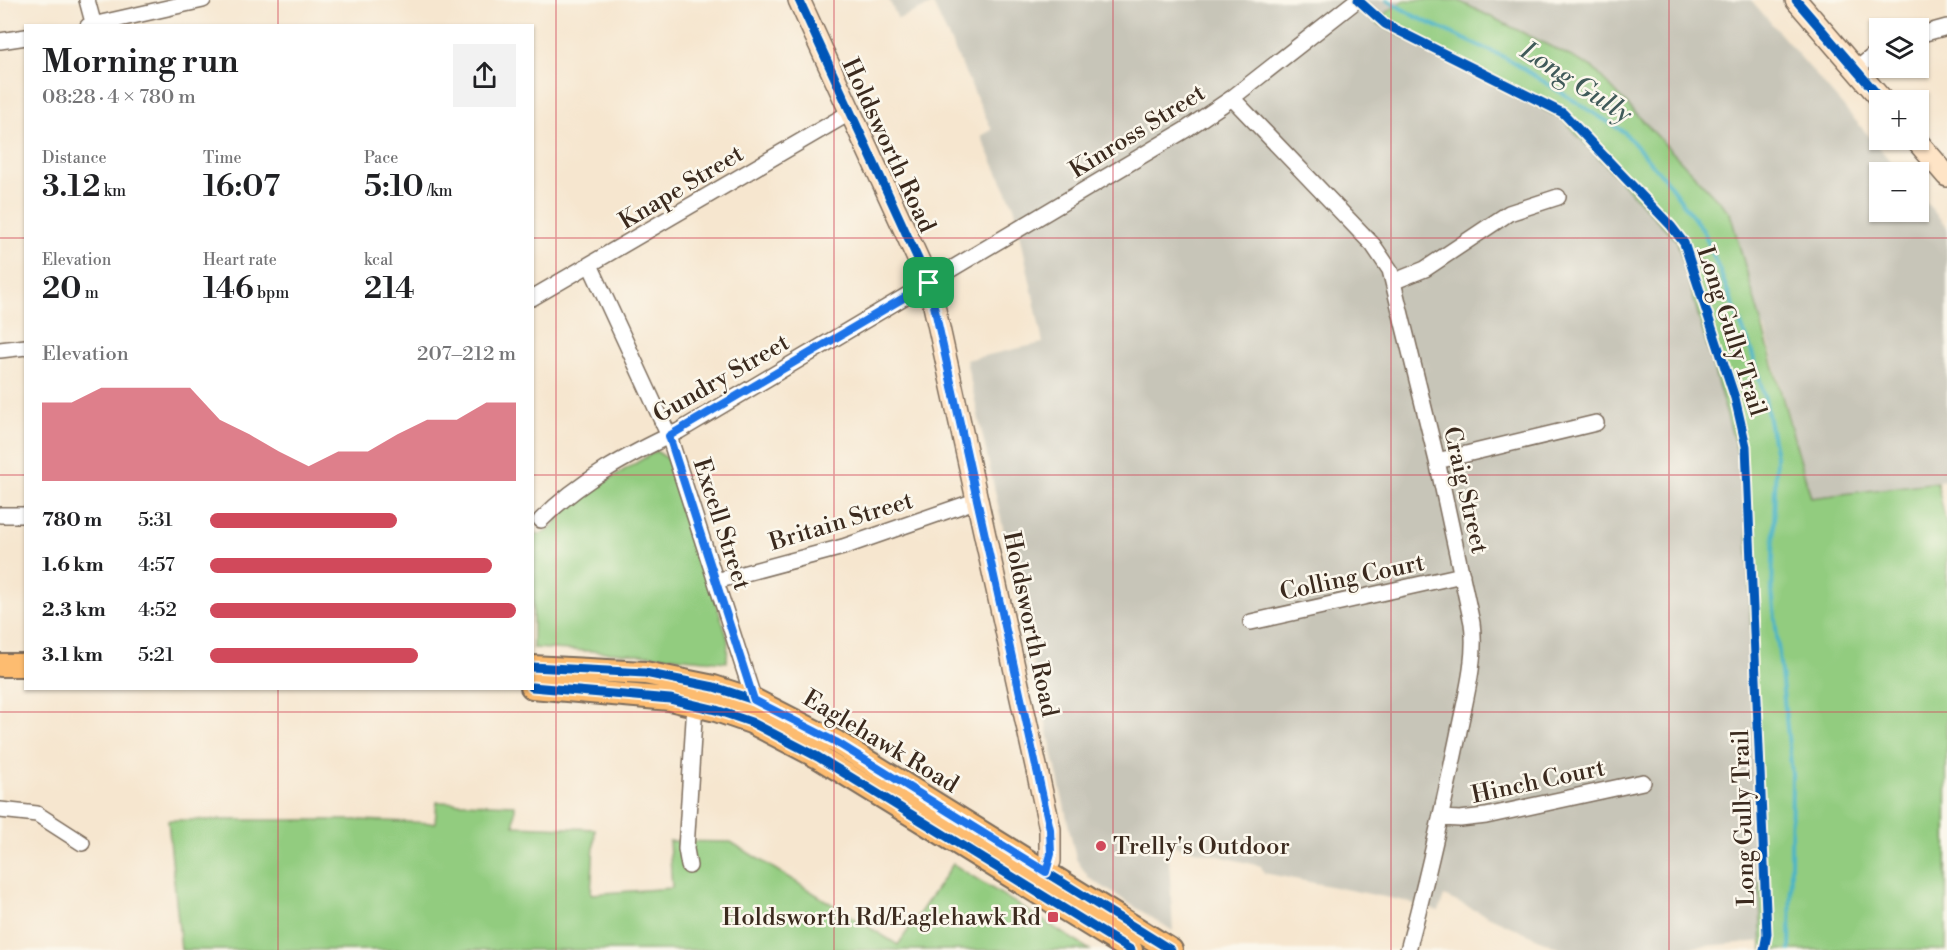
<!DOCTYPE html>
<html lang="en">
<head>
<meta charset="utf-8">
<style>
  :root { --surface:#fff; --page:#f2f2f2; --text:#202124; --muted:#757577; --accent:#d1495b }
  body { margin:0; font-family:"Libre Bodoni",serif; background:var(--page); color:var(--text); height:100vh; display:flex; flex-direction:column; font-size:22px; white-space:nowrap }
  * { box-sizing:border-box; margin:0 }
  p { font-size:20px; color:var(--muted) }
  .icon { flex:none; width:33px; height:33px; fill:none; stroke:currentColor; stroke-width:2; stroke-linecap:round; stroke-linejoin:round }
  .map { position:relative; flex:1; overflow:hidden }
  .drawer { position:absolute; left:24px; top:24px; width:510px; height:666px; display:flex; flex-direction:column; background:var(--surface); border-radius:0px; box-shadow:0 2px 4px #0004 }
  .drawer>* { flex:none }
  .tools { position:absolute; left:1869px; top:18px; display:grid; gap:12px }
  .tools a { display:grid; place-items:center; width:60px; height:60px; border-radius:0px; background:var(--surface); box-shadow:0 2px 4px #0004; font-size:30px }
  .pin { position:absolute; display:grid; place-items:center; width:51px; height:51px; color:#fff; margin:-26px; border-radius:12px; box-shadow:0 3px 9px #0006 }
  .round { display:grid; place-items:center; flex:none; width:63px; height:63px; border-radius:0px; background:var(--page) }
  .overview { display:flex; align-items:center; justify-content:space-between; height:102px; padding:0 18px }
  h1 { font-size:33px; font-weight:600; line-height:45px }
  .stats { display:grid; grid-template-columns:repeat(3,1fr); gap:9px; height:102px; padding:6px 18px }
  .stats div { display:grid; align-content:center }
  .stats b { font-size:30px; font-weight:600 }
  .stats small { font-size:16px; font-weight:400 }
  .stats p { font-size:16px }
  .chart { height:168px; padding:12px 18px }
  .chart p { display:flex; justify-content:space-between }
  .chart svg { width:100%; height:108px; margin-top:6px; fill:var(--accent); opacity:.7 }
  ul { padding:0 18px; list-style:none; font-size:20px }
  li { display:grid; grid-template-columns:96px 72px 1fr; align-items:center; height:45px }
  li i { height:15px; border-radius:8px; background:var(--accent) }
  .map>svg:first-child { display:block }
  .industrial { fill:#c7c5b8 }
  .green { fill:#92cc7f; stroke:#667b4e; stroke-width:1.5 }
  .lines { fill:none; stroke-linecap:round; stroke-linejoin:round }
  .stream { stroke:#49b4c6; stroke-width:4 }
  .street-casing { stroke:#7c6c5c; stroke-width:18 }
  .secondary-casing { stroke:#7c6c5c; stroke-width:24 }
  .primary-casing { stroke:#7c6c5c; stroke-width:26 }
  .street { stroke:#fff; stroke-width:15 }
  .secondary { stroke:#fee4c6; stroke-width:21 }
  .primary { stroke:#fdbc70; stroke-width:22 }
  .cycleway-casing { stroke:#fbf7ec; stroke-width:13 }
  .cycleway { stroke:#0057b8; stroke-width:9 }
  .route-casing { stroke:#fff; stroke-width:12 }
  .route { stroke:#1a73e8; stroke-width:8 }
  .grid { fill:none; stroke:#d1495b; stroke-width:1.5; stroke-opacity:0.55 }
  .poi-dot { fill:#d1495b; stroke:#fbf7ec; stroke-width:2 }
  .labels { text-anchor:middle; stroke-width:5; stroke-linejoin:round; paint-order:stroke }
  .street-label { font-size:24px; fill:#3b2a1e; stroke:#fbf7ec }
  .poi-label { font-size:24px; fill:#3b2a1e; stroke:#fbf7ec; text-anchor:start }
  .water-label { font-size:26px; font-style:italic; fill:#405a59; stroke:#fbf7ec }
</style>
</head>
<body>
<div class="map">
<svg width="1947" height="950" viewBox="0 0 1947 950">
  <rect width="100%" height="100%" fill="#fbf7ec"/>
  <filter id="ink" filterUnits="userSpaceOnUse"><feTurbulence type="fractalNoise" baseFrequency=".0167" numOctaves="2"/><feDisplacementMap in="SourceGraphic" scale="12" xChannelSelector="R" yChannelSelector="G"/><feConvolveMatrix kernelMatrix="1 2 1 2 8 2 1 2 1" color-interpolation-filters="sRGB"/></filter>
  <filter id="wash" filterUnits="userSpaceOnUse"><feTurbulence type="fractalNoise" baseFrequency=".008" numOctaves="4" result="noise"/><feDisplacementMap in="SourceGraphic" scale="24" xChannelSelector="R" yChannelSelector="G"/><feGaussianBlur stdDeviation="1.35" result="paint"/><feColorMatrix in="noise" values="0 0 0 0 0 0 0 0 0 0 0 0 0 0 0 0 0 1.4 0 .05"/><feComposite in="paint" operator="in"/></filter>
  <g filter="url(#wash)">
    <rect width="100%" height="100%" fill="#f6e6cf"/>
    <path class="industrial" d="M889 0H1404L1374 23 1562 119 1677 241 1746 482 1763 941 1660 950H1562L1444 896 1439 911 1400 900 1264 873 1261 866 1168 844 1173 931 1089 878 1076 859 966 360 1043 343 1015 209 981 136 992 130 933 4 898 19Z
      M1457 0H1751L1900 172H1880V212H1918L1919 194 1947 227V480L1811 498 1765 329 1592 67Z"/>
    <path class="green" d="M1404 0H1457L1592 67 1730 213 1811 498 1937 482 1947 528 1946 950H1762L1746 482 1677 241 1562 119 1374 22Z
      M656 451 670 460 728 639 727 662 626 653 533 648V533C551 540 561 511 574 500Z
      M437 802 515 805 514 826 595 829 591 894 672 888 669 841 731 842 898 945 953 864 1090 950H181L168 820H359L435 823Z"/>
    <g class="lines">
      <path class="stream" d="M1387 0 1416 17 1506 58 1624 132 1667 181 1704 232 1752 352 1765 399 1776 456 1772 591 1792 773 1790 950"/>
    </g>
  </g>
  <g filter="url(#ink)">
    <g class="lines">
      <g class="street-casing">
        <path id="street" d="M87 0 94 26
          M88 26 203 0
          M1918 35 1947 27
          M0 41 26 37
          M1856 70 1880 50
          M1232 98 1373 245 1390 270 1437 461 1472 623C1477 660 1465 699 1458 736 1443 808 1427 879 1408 950
          M591 267 669 436 754 700
          M1395 281 1425 269 1509 213 1558 197
          M532 298 851 112
          M0 350 26 347
          M1437 461 1596 423
          M0 515H26
          M541 520C579 481 630 454 679 431L1185 130 1232 98 1357 0
          M716 581 843 547 978 500
          M1251 622 1462 575
          M0 810 37 814 82 843
          M1441 818 1460 819 1486 816 1643 782
          M689 866 686 849 695 704"/>
      </g>
      <g class="secondary-casing">
        <path id="secondary" d="M799 0 929 283 1050 829V861L1036 887
          M1796 0 1882 100
          M1916 140 1947 176"/>
      </g>
      <g class="primary-casing">
        <path id="primary" d="M0 665H26
          M532 667 645 673 714 687 754 700 836 742 1171 950
          M532 687 670 699 716 710 751 722 818 757 1131 950"/>
      </g>
      <use href="#street" class="street"/>
      <use href="#secondary" class="secondary"/>
      <use href="#primary" class="primary"/>
      <g class="cycleway-casing">
        <path id="cycleway" d="M799 0 929 283 1050 829 1051 853 1045 872
          M1358 0 1385 24 1563 113 1671 226 1684 243 1735 398 1746 446 1767 934 1764 950
          M1796 0 1882 100
          M532 667 645 673 714 687 754 700 836 742 1171 950
          M532 687 670 699 716 710 751 722 818 757 1131 950"/>
      </g>
      <use href="#cycleway" class="cycleway"/>
    </g>
  </g>
  <g class="lines" filter="url(#ink)">
    <g class="route-casing">
      <path id="route" d="M929 283 1050 829 1051 854 1046 872 836 742 754 700 669 436Z"/>
    </g>
    <use href="#route" class="route"/>
  </g>
  <path class="grid" d="M278 0V26M556 0V950M834 0V950M1113 0V950M1391 0V950M1669 0V950M0 238H26M532 238H1947M0 475H26M532 475H1947M278 688V950M0 712H1947"/>
  <g class="poi-dot">
    <circle cx="1101" cy="846" r="6"/>
    <rect x="1047" y="911" width="12" height="12" rx="3"/>
  </g>
  <g class="labels">
    <g class="street-label">
      <text transform="translate(1137 131) rotate(-32)" y="8">Kinross Street</text>
      <text transform="translate(889 145) rotate(65)" y="8">Holdsworth Road</text>
      <text transform="translate(681 187) rotate(-31)" y="8">Knape Street</text>
      <text transform="translate(1732 331) rotate(72)" y="8">Long Gully Trail</text>
      <text transform="translate(721 378) rotate(-30)" y="8">Gundry Street</text>
      <text transform="translate(1466 490) rotate(77)" y="8">Craig Street</text>
      <text transform="translate(841 521) rotate(-17)" y="8">Britain Street</text>
      <text transform="translate(722 524) rotate(72)" y="8">Excell Street</text>
      <text transform="translate(1352 577) rotate(-12)" y="8">Colling Court</text>
      <text transform="translate(1031 624) rotate(78)" y="8">Holdsworth Road</text>
      <text transform="translate(881 741) rotate(31)" y="8">Eaglehawk Road</text>
      <text transform="translate(1538 781) rotate(-12)" y="8">Hinch Court</text>
      <text transform="translate(1743 818) rotate(-92)" y="8">Long Gully Trail</text>
    </g>
    <g class="poi-label">
      <text x="1113" y="854">Trelly's Outdoor</text>
      <text x="1041" y="925" text-anchor="end">Holdsworth Rd/Eaglehawk Rd</text>
    </g>
    <g class="water-label">
      <text transform="translate(1577 82) rotate(33)" y="9">Long Gully</text>
    </g>
  </g>
</svg>
<div class="tools">
<a><svg class="icon" aria-label="layers" viewBox="0 0 24 24"><path d="M12 4l9 5-9 5-9-5zM3 14l9 5 9-5"/></svg></a>
<a>+</a>
<a>−</a>
</div>
<div class="pin" style="left:929px;top:283px;background:#1e9e55"><svg class="icon" aria-label="arrive" viewBox="0 0 24 24"><path d="M6 21V4h12l-3 4 3 4H6"/></svg></div>
<section class="drawer">
<div class="overview"><div><h1>Morning run</h1><p>08:28 · 4 × 780 m</p></div><a class="round"><svg class="icon" aria-label="share" viewBox="0 0 24 24"><path d="M12 15V3M7 8l5-5 5 5M5 13v7h14v-7"/></svg></a></div>
<div class="stats">
<div><p>Distance</p><b>3.12<small> km</small></b></div>
<div><p>Time</p><b>16:07</b></div>
<div><p>Pace</p><b>5:10<small> /km</small></b></div>
</div>
<div class="stats">
<div><p>Elevation</p><b>20<small> m</small></b></div>
<div><p>Heart rate</p><b>146<small> bpm</small></b></div>
<div><p>kcal</p><b>214</b></div>
</div>
<div class="chart"><p><span>Elevation</span>207–212 m</p>
<svg viewBox="0 0 160 44" preserveAspectRatio="none"><path d="M0 44V12L10 12L20 6L30 6L40 6L50 6L60 19L70 25L80 32L90 38L100 32L110 32L120 25L130 19L140 19L150 12L160 12V44z"/></svg>
</div>
<ul>
<li><b>780 m</b>5:31<i style="width:61%"></i></li>
<li><b>1.6 km</b>4:57<i style="width:92%"></i></li>
<li><b>2.3 km</b>4:52<i style="width:100%"></i></li>
<li><b>3.1 km</b>5:21<i style="width:68%"></i></li>
</ul>
</section>
</div>
</body>
</html>
